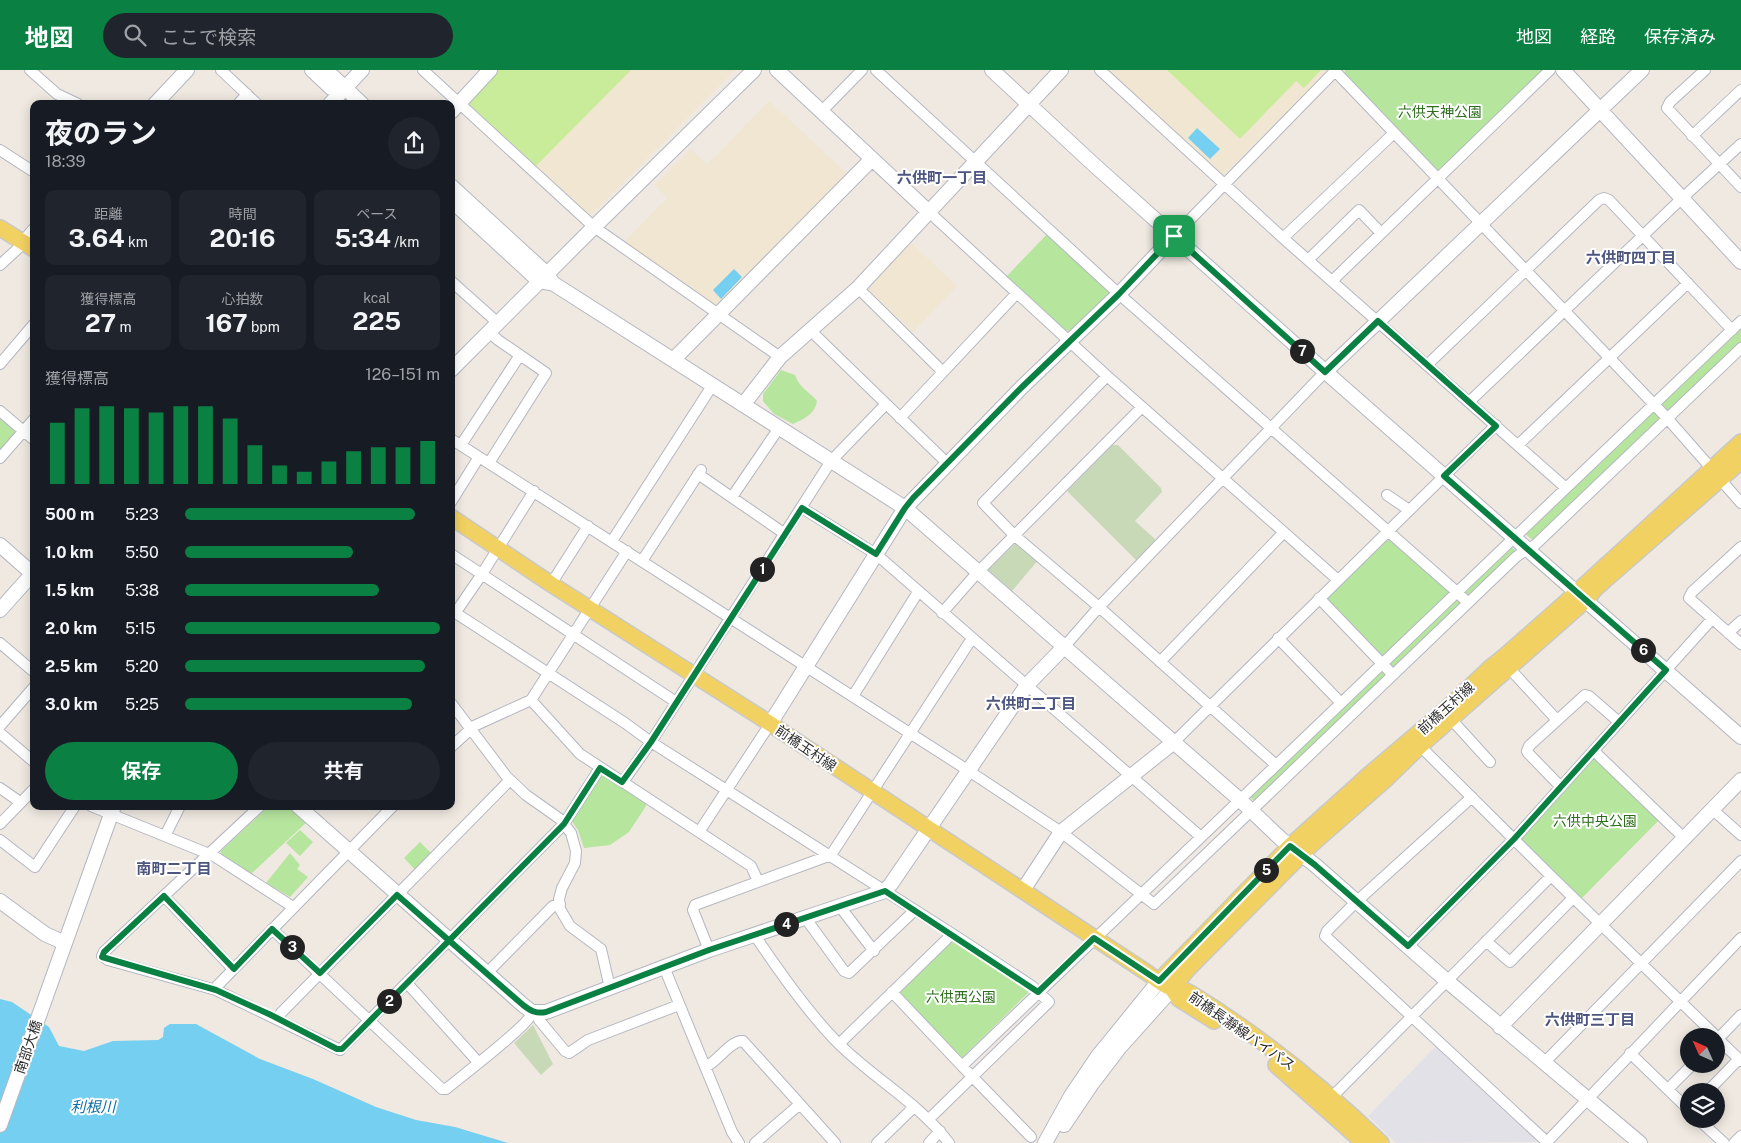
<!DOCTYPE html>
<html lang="ja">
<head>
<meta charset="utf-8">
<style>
  :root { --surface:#171b24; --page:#20242c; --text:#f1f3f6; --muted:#9ea1a6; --accent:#0b8043 }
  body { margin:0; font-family:"Public Sans","Noto Sans JP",sans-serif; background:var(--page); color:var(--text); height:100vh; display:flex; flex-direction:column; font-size:19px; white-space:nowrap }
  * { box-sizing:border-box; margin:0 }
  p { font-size:16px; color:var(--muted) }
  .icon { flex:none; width:28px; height:28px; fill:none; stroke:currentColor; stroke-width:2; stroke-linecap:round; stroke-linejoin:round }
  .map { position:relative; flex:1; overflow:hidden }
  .drawer { position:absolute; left:30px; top:30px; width:425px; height:710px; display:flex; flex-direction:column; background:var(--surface); border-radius:10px; box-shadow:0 2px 12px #0003 }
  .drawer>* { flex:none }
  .needle { width:32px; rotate:315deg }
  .fabs { position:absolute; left:1680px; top:958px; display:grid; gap:10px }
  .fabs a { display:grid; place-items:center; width:45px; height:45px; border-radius:50%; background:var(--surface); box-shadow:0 2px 12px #0003; font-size:25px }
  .pin { position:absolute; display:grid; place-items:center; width:42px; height:42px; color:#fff; margin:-21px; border-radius:10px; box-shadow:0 2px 8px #0006 }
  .km { position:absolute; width:25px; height:25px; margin:-12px; border-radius:50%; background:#222; color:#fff; font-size:14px; line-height:25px; text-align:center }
  .round { display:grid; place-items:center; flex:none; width:52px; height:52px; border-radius:26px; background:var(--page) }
  .summary { display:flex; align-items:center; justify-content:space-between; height:85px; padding:0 15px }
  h1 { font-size:28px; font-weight:700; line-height:38px }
  .metrics { display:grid; grid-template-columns:repeat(3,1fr); gap:8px; height:85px; padding:5px 15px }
  .metrics div { display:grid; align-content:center; border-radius:10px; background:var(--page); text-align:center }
  .metrics b { font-size:25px; font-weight:700 }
  .metrics small { font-size:14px; font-weight:400 }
  .metrics p { font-size:14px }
  .chart { height:140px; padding:10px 15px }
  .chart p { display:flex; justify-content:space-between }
  .chart svg { width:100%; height:90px; margin-top:5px; stroke:var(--accent); stroke-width:6 }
  .primary-button { display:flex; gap:10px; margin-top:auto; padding:10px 15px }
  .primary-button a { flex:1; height:58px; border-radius:30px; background:var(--accent); color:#fff; font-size:20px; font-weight:700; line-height:58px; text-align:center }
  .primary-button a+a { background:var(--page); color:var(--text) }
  ul { padding:0 15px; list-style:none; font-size:16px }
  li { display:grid; grid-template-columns:80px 60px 1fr; align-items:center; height:38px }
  li i { height:12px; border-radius:6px; background:var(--accent) }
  header { display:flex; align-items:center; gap:30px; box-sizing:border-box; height:70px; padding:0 25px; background:var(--accent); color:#fff }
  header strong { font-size:24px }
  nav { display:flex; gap:28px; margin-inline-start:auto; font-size:18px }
  .search { width:350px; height:45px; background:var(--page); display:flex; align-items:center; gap:12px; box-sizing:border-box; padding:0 18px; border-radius:28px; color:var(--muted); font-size:19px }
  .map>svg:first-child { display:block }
  .industrial { fill:#e3e1e8 }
  .education { fill:#f0e6d1 }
  .green { fill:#b6e59e }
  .cemetery { fill:#c8d9b8 }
  .pitch { fill:#c9ec9a }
  .water { fill:#75cff0 }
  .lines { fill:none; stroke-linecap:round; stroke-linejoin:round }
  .street-casing { stroke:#b4b7c1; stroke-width:12 }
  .secondary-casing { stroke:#b4b7c1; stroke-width:16 }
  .primary-casing { stroke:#c9c9c9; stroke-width:18 }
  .street { stroke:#fff; stroke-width:10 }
  .secondary { stroke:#fff; stroke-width:14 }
  .primary { stroke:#f2d163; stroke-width:15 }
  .route-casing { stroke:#fff; stroke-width:10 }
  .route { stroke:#0b8043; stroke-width:6 }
  .labels { text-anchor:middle; stroke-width:4; stroke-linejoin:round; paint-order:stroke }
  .park-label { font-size:14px; fill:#2c6e1b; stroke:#fff }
  .street-label { font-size:14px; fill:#2e2e2e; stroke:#fff }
  .neighbourhood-label { font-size:15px; font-weight:bold; fill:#4d5680; stroke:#fff }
  .water-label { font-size:15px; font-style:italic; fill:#0d6fa3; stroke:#fff }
</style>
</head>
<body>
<header>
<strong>地図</strong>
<div class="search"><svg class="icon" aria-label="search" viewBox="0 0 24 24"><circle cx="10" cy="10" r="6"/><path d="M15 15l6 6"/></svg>ここで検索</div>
<nav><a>地図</a><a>経路</a><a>保存済み</a></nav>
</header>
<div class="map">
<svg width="1741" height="1073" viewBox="0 0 1741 1073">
  <rect width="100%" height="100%" fill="#efe9e1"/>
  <path class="industrial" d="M1436 976 1536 1068 1535 1072 1396 1073 1368 1046Z"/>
  <path class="education" d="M496 0H735L590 146 468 36V31Z
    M1104 0H1328L1223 105H1218Z
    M769 31 851 107 718 236 624 172 667 128 655 115 691 79 707 95Z
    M911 173 957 216 913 262 867 218Z"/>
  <path class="green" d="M1345 0H1545L1439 101H1435L1344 5Z
    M1049 162 1112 224 1074 262 1065 260 1007 206Z
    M1741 257V274L1671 341H1667L1661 336 1662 332Z
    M781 300 795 305C800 319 809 321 817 331 815 344 804 349 793 354L774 344 763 331V324Z
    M1652 342H1656L1661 347V350L1534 471 1524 463Z
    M0 346 14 359 15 363 0 380Z
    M1392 469 1449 520V524L1384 586H1380L1328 531V526L1387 470Z
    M1510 476 1517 482 1472 525 1468 526 1464 522Z
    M1458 527 1462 532 1396 597 1393 598 1389 594Z
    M1381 600 1387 606 1255 732 1249 726Z
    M1595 688 1660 749 1581 829 1521 770V765L1591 689Z
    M603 705 645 731 646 736 629 762 610 775 584 778 578 760 571 750 599 706Z
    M269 736H291L308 751 251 804 221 786V781Z
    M300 760 313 772 300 786 286 773Z
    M420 772 434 786 418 803 404 788Z
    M290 783 300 795 297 799 308 807 290 827 266 813Z
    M954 870 1028 918V923L963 987H958L898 925 899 920 950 871Z"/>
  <path class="cemetery" d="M1112 375H1118L1161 418 1162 422 1135 451 1155 469V472L1137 491 1067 421Z
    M1015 474H1020L1039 489 1012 521 988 500Z
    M533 955 553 994 541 1005 514 973Z"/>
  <path class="pitch" d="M499 0H631L536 96 470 35V33Z
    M1167 0H1321L1304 18 1296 11 1240 69Z"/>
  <path class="water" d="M1197 58 1220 79 1210 89 1188 68Z
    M734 199 742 207 721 229 713 220Z
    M0 929 12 932 49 957 59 976 84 981 113 971 158 970 163 967 164 958 170 954H196L260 989 313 1009 376 1037 416 1050 455 1057 508 1073H0Z"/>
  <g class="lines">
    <g class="street-casing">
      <path id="street" d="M30 0 57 24 78 34
        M221 0 257 34
        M423 0 594 157 780 287
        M876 0 1119 224 1457 522 1468 533
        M1100 0 1283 168 1566 418
        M1705 0 1670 32 1667 38 1741 117
        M1335 1 1667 348 1711 398
        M238 34 247 24
        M821 42 862 0
        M1692 66 1741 20
        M0 80 34 102
        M929 142 1107 306 1338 510
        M1174 166 1336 0
        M1283 168 1394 63
        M1308 190 1359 140 1381 163
        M0 195 24 173
        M451 211 498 253
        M1332 211 1550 0
        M858 218 943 302
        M810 260 947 393
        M0 294 34 254
        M1427 295 1599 130 1604 128 1609 130 1732 260
        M1107 306 983 433 1014 465 1099 537 1276 695
        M1469 332 1677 133 1741 74
        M0 341 34 370
        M900 348 1016 224
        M451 369 969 701 1061 762 1154 834 1516 487 1527 479 1535 475 1741 278
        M461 375 520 285
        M1518 375 1688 213
        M0 388 34 349
        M489 393 546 303 498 270 489 262
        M698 404 785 464
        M1720 409 1741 433
        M1387 425 1409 440
        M732 427 779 358
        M451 432 479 387
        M802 438 876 484 1201 767
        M612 471 712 316
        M1741 477 1692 522 1689 528 1741 574
        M451 484 676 632
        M642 491 701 400
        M551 514 588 456
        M1319 528 1393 605
        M451 540 625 653 651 672 951 863 1032 916 1049 932 929 1049
        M942 543 977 503 1142 337
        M451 545 458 539 482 504 534 421
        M1728 563 1741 551
        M1278 568 1341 633
        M0 573 34 602
        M1064 577 1099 537 1325 302
        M1160 592 1284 462
        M1509 598 1557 650
        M853 626 918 522
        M531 630 627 481
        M451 633 507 707 526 725 560 749 571 763 576 781 575 793 562 818 559 829 560 839 570 856 601 879 610 918
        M1451 649 1490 692
        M0 656 34 617
        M0 663 34 692
        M1174 672 1496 355
        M1420 676 1551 806 1716 966
        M451 677 474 656 531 630 580 684 751 796 758 811
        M1594 681 1684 768
        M623 712 651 672 831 391 886 334
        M1560 716 1528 683 1527 681 1529 676 1585 625 1589 626 1619 652
        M0 718 20 732
        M1472 727 1356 832 1327 861 1325 866 1548 1073
        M91 736 214 786 293 837
        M260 736 104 882 102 886 108 890 216 920 340 980 564 754 600 698
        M1712 739 1741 765
        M0 754 34 719
        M699 762 770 654
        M165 766 180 736
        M0 770 35 797 75 736
        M164 826 233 899
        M843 836 844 842 874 881
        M807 847 809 853 844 901 849 903 915 840
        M272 859 442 1019H446C462 1006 528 956 533 942
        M756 864 758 870C781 904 810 945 838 973 874 1009 918 1032 949 1073
        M1486 871 1510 892 1573 828
        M1408 876 1514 769 1712 549
        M709 880 693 840 695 835 831 785 969 573
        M664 897 732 1062 739 1073
        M487 903 553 836 560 834
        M407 913 478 992
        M216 920 217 916 393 736
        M892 922 962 996C1220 746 1482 500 1741 251
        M538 943 539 950 565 981 569 983 588 970 679 935
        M277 949 281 943 510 710
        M1716 967 1741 991
        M1716 971 1741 945
        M839 974 948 868 951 863
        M1630 983 1689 1040
        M1544 993 1741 791
        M962 996 1031 1067
        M705 997C718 992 730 970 743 971L835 1073
        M1668 1019 1693 994
        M1708 1021 1739 989
        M1328 1031 1551 806
        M1698 1049 1724 1073
        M755 1073 800 1034
        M877 1073 914 1037
        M929 1073 940 1061
        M1546 1073 1741 868
        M1734 1073 1741 1066"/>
    </g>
    <g class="secondary-casing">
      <path id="secondary" d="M312 0 331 18
        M326 0 362 34
        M777 0 929 142
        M992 0 1092 93 1320 297 1741 667
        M1563 0 1741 192
        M155 34 187 0
        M330 34 362 0
        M451 42 490 0
        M451 116 547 204 552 212
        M451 130 539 211 554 214 905 438 1240 730 1281 769 1315 795 1447 911 1640 1073
        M24 173 34 161
        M673 290 872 89
        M451 300 594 157 754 0
        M1325 302 1642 0
        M743 335 780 287 858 218 1061 0
        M0 475 34 505
        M0 540 34 502
        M770 654 905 438 1021 318 1119 224 1174 166
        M298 736 523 935 532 942H546L709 880 885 821 891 814 1027 615 1064 577
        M1023 820 1061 762 1174 672
        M0 831 45 864 65 873
        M1500 957 1741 710
        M0 1055 114 736
        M1064 1055 1091 1015 1120 977 1172 919
        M1045 1073 1071 1026 1098 986 1159 911"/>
    </g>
    <g class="primary-casing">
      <path id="primary" d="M0 158 34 179
        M451 447 551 514 760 647 1149 904C1156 909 1163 915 1171 918 1177 921 1184 919 1190 923 1259 965 1323 1017 1381 1073
        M1159 911 1290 776 1371 703 1444 641 1490 598 1506 585 1565 533 1741 372
        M1172 919 1188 899 1312 774 1385 710 1420 676 1586 530 1596 518 1741 391
        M1172 919 1179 929 1214 951
        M1276 995 1364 1073"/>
    </g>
    <use href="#street" class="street"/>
    <use href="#secondary" class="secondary"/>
    <use href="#primary" class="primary"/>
  </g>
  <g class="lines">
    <g class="route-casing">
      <path id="route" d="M1174 166 1119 224 1021 318 913 428 905 438 876 484 802 438 651 672 622 712 600 698 564 754 342 979H337L271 945 216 920 102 887 104 882 164 826 234 899 272 859 320 903 397 825 523 935C531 941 536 944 546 942L709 880 885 821 1038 922 1094 868 1159 911 1290 776 1315 795 1408 876 1514 769 1666 600 1444 406 1496 356 1378 251 1325 302 1174 166"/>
    </g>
    <use href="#route" class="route"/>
  </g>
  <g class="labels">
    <g class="park-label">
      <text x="1440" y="47">六供天神公園</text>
      <text x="1595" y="756">六供中央公園</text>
      <text x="961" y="932">六供西公園</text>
    </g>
    <g class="street-label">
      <text transform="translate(1446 638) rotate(-42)" y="5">前橋玉村線</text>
      <text transform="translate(806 678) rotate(34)" y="5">前橋玉村線</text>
      <text transform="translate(1242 961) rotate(35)" y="5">前橋長瀞線バイパス</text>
      <text transform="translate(28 977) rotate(-71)" y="5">南部大橋</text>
    </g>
    <g class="neighbourhood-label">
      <text x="942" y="113">六供町一丁目</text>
      <text x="1631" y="193">六供町四丁目</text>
      <text x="1031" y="639">六供町二丁目</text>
      <text x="174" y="804">南町二丁目</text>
      <text x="1590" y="955">六供町三丁目</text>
    </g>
    <g class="water-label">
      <text x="93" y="1042">利根川</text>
    </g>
  </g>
</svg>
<div class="fabs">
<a><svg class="needle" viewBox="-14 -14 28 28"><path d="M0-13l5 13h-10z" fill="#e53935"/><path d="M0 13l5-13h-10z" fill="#9ea1a6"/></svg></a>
<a><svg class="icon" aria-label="layers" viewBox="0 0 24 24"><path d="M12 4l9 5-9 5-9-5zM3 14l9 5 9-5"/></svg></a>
</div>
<div class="pin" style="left:1174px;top:166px;background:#1e9e55"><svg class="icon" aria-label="arrive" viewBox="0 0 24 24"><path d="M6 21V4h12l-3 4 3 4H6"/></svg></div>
<b class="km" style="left:762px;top:499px">1</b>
<b class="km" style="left:389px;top:931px">2</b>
<b class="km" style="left:292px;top:877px">3</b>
<b class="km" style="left:786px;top:854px">4</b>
<b class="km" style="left:1266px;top:800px">5</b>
<b class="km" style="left:1643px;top:580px">6</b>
<b class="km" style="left:1302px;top:281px">7</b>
<section class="drawer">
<div class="summary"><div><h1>夜のラン</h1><p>18:39</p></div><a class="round"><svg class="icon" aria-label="share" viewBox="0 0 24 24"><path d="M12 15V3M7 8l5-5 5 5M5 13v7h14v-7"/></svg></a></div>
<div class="metrics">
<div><p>距離</p><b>3.64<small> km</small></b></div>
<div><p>時間</p><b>20:16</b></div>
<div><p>ペース</p><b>5:34<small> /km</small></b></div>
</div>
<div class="metrics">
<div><p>獲得標高</p><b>27<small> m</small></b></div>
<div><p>心拍数</p><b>167<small> bpm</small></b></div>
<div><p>kcal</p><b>225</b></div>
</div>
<div class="chart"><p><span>獲得標高</span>126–151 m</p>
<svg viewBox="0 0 160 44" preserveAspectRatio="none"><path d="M5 44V14M15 44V7M25 44V6M35 44V7M45 44V9M55 44V6M65 44V6M75 44V12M85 44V25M95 44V35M105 44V38M115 44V33M125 44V28M135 44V26M145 44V26M155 44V23"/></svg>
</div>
<ul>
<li><b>500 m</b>5:23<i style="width:90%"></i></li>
<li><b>1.0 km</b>5:50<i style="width:66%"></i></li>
<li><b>1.5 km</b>5:38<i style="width:76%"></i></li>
<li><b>2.0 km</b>5:15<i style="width:100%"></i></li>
<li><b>2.5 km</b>5:20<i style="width:94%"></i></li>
<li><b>3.0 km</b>5:25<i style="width:89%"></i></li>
</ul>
<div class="primary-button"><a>保存</a><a>共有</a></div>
</section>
</div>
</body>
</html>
